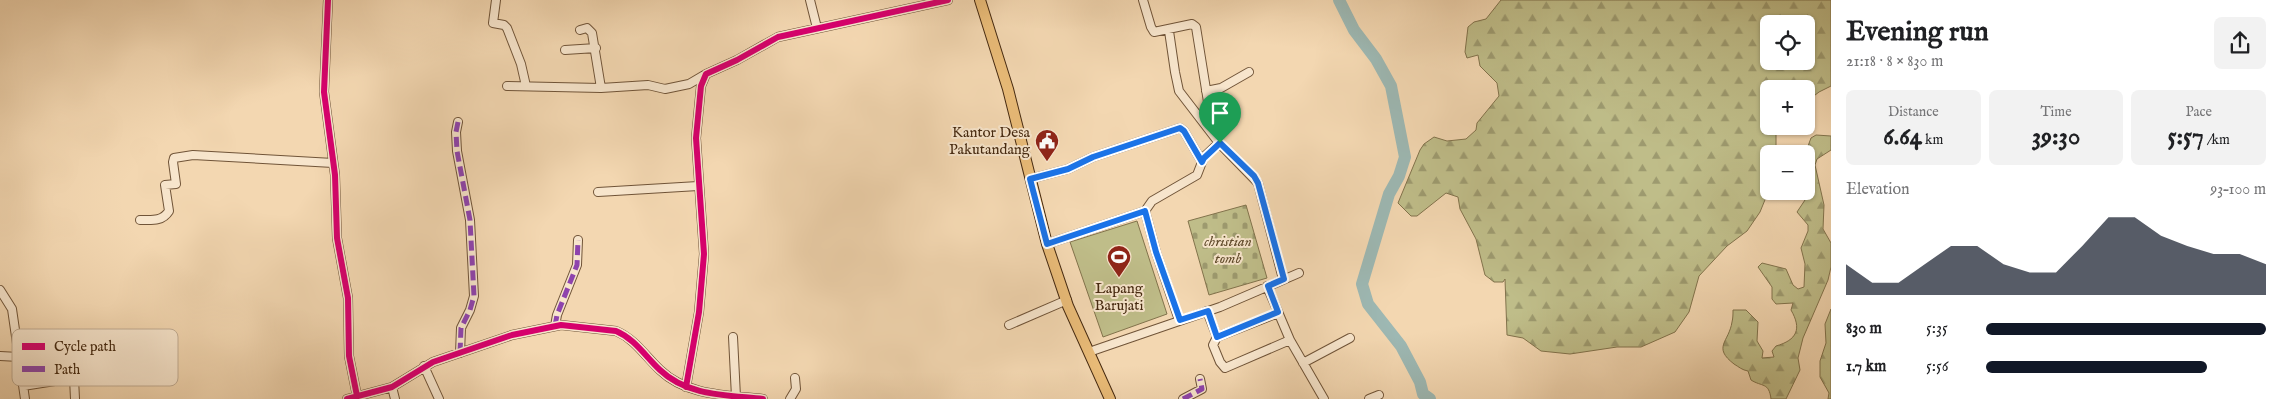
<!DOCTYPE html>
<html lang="en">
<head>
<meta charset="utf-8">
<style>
  :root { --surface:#fff; --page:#f2f2f2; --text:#202124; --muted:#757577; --accent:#111827 }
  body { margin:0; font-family:"IM FELL English",serif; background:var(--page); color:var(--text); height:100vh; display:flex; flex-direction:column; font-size:19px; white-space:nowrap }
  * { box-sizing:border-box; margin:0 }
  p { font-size:16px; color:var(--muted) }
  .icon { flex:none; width:28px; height:28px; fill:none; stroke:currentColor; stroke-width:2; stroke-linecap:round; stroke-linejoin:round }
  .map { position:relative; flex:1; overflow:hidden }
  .sheet { display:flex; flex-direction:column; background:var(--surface); width:450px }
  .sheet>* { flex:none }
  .buttons { position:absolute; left:1760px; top:15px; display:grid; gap:10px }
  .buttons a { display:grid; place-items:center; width:55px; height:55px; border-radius:8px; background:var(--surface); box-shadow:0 1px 4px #0004; font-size:25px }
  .pin { position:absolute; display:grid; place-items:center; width:42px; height:42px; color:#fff; margin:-51px -21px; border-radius:50% 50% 50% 0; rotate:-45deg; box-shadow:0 0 5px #0007 }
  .pin .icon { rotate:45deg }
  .round { display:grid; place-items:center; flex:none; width:52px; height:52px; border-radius:8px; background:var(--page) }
  .summary { display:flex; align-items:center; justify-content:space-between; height:85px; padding:0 15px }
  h1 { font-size:28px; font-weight:700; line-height:38px }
  .metrics { display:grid; grid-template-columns:repeat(3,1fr); gap:8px; height:85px; padding:5px 15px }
  .metrics div { display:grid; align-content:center; border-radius:8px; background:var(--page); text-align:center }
  .metrics b { font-size:25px; font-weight:700 }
  .metrics small { font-size:14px; font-weight:400 }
  .metrics p { font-size:14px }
  .chart { height:140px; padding:10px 15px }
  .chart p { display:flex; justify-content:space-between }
  .chart svg { width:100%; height:90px; margin-top:5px; fill:var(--accent); opacity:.7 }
  ul { padding:0 15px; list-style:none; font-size:16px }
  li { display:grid; grid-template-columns:80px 60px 1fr; align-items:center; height:38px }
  li i { height:12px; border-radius:6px; background:var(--accent) }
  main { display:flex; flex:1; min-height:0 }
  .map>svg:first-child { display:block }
  .forest { fill:url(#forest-firs); stroke:#82734c; fill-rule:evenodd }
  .cemetery { fill:url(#cemetery-stones); stroke:#82734c }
  .pitch { fill:#bfbd89; stroke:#82734c }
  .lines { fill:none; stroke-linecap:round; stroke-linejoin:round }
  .river { stroke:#9db8b3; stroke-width:12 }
  .minor-casing { stroke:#705438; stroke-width:10 }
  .major-casing { stroke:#452910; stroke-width:12 }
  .minor { stroke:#f7e5cc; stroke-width:8 }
  .major { stroke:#eabc78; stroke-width:10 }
  .quiet { stroke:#8e44ad; stroke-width:5; stroke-dasharray:10 5; stroke-linecap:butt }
  .cycleway-casing { stroke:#f7e5cc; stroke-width:9 }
  .cycleway { stroke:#d6006c; stroke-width:6 }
  .route-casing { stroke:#fff; stroke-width:10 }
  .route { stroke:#1a73e8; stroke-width:6 }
  .labels { text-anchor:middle; stroke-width:4; stroke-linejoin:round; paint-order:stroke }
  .poi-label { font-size:15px; fill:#452910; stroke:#f7e5cc; text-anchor:end }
  .park-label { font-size:15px; font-style:italic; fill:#5d4728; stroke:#f7e5cc }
  .key { fill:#f7e5cc; stroke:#c2ad94; stroke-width:1 }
  .key-label { font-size:14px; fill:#452910 }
</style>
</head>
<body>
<main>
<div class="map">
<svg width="1831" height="399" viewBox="0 0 1831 399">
  <defs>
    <pattern id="forest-firs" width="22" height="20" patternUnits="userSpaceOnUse" patternTransform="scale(1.25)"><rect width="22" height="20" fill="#bfbd89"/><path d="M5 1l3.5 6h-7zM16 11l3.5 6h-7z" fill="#9d9a6f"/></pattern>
    <pattern id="cemetery-stones" width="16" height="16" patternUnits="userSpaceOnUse" patternTransform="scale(1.25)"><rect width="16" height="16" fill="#bfbd89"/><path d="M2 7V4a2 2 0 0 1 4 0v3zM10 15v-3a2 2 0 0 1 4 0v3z" fill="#9d9a6f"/></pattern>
  </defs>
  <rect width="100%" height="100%" fill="#f3d7b1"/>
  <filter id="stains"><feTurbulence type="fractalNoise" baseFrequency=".004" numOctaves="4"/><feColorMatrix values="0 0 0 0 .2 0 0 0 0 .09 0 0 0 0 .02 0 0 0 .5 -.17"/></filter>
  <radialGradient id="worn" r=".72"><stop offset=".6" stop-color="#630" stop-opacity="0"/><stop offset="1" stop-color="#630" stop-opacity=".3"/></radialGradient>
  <path class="forest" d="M1501 0H1831V86L1819 92 1806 102V89H1769V126H1782L1776 134V154H1769V190L1760 212 1747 231 1727 246 1699 276 1689 312 1675 332 1641 347H1617L1570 354 1541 351 1523 338 1507 335 1505 279 1503 282H1494L1485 275 1476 239 1460 209 1458 197 1446 193 1417 216H1411L1398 203 1420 150 1424 144 1434 137 1447 141 1466 139 1476 130 1477 123 1499 96 1497 83 1480 66 1478 55 1467 58 1465 52 1468 27 1474 22 1486 19ZM1769 24H1806V61H1769Z
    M1816 135 1831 136V150L1817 159 1815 165 1824 205 1823 229 1831 243V267L1828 280 1803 338 1798 358 1800 370 1786 399H1771C1769 382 1762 387 1751 380L1748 371C1742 370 1739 367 1734 364 1712 347 1729 342 1732 322 1733 318 1733 314 1733 310H1746L1758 322 1757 341 1763 351 1762 358 1774 357 1772 351 1776 346C1797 340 1802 329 1791 310L1793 303 1776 304 1772 299V287L1758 267 1762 263 1786 269 1793 285 1798 289 1804 287 1805 264 1801 248 1808 231V225L1797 212 1807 197 1809 191H1806L1805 154 1811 138Z
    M1831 309V399H1828L1829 393 1820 377V361L1826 343 1825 324Z"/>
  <path class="cemetery" d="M1246 205 1267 278 1209 295 1188 221Z"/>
  <path class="pitch" d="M1137 221 1167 314 1103 337 1070 242Z"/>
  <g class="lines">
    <path class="river" d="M1339 0 1354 30 1376 59 1391 86 1405 157 1399 176 1389 194 1362 284 1368 304 1401 346 1420 382 1423 394 1430 399"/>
    <g class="minor-casing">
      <path id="minor" d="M328 0 324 92 335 175 337 238 348 298 349 356 357 396
        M496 0 493 23 504 25 507 28 521 64 526 86
        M810 0 817 28
        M1143 0 1151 27 1154 32 1192 24 1196 27 1213 133
        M580 30 587 28 592 33 601 88
        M1169 31 1175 72 1179 91 1219 143 1258 183 1283 279
        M565 50 596 48
        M507 86 601 88 648 85 665 89 689 84 706 74
        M1206 91 1221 88 1249 72
        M458 122 456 132 457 151 470 220 474 296 470 310 461 328 460 353
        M1030 179 1068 169 1093 157 1180 128 1184 131 1202 162
        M598 192 698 186
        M140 220C151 220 162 222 169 211L165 185 176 184 173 162 174 158 193 155 333 163
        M1047 244 1145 211
        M1267 286 1290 340 1324 399
        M0 290 12 309 25 399
        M1207 311 1217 337 1278 313
        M1179 320 1156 252 1145 211 1152 201 1197 175 1204 157 1219 143
        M1009 325 1067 300
        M555 326 557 315 577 265 578 240
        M733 337 736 397
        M1217 337 1213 345 1220 362 1225 368 1290 340
        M1089 352 1220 307 1299 273
        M0 356 19 357
        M1303 363 1350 338
        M424 366 439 399
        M74 378 75 399
        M23 386 125 370
        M392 387 395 399
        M686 387 699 312 704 254 696 138 701 86 706 74 737 60 778 37 948 0
        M347 399 392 387 433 362 512 335 561 325 616 331C635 339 645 356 660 370 687 396 727 395 763 399
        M790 399 796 389 795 378
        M1183 399 1202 389 1200 379
        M1369 399 1379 395"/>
    </g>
    <g class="major-casing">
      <path id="major" d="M980 0 1008 89 1047 244 1068 306 1110 399"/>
    </g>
    <use href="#minor" class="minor"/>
    <use href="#major" class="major"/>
    <path class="quiet" d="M458 122 456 132 457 151 470 220 474 296 470 310 461 328 460 353
      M1030 179 1068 169 1093 157 1180 128 1184 131 1202 162
      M555 326 557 315 577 265 578 240
      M1183 399 1202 389 1200 379"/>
    <g class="cycleway-casing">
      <path id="cycleway" d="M328 0 324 92 335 175 337 238 348 298 349 356 357 396
        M686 387 699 312 704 254 696 138 701 86 706 74 737 60 778 37 948 0
        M347 399 392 387 433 362 512 335 561 325 616 331C635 339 645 356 660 370 687 396 727 395 763 399"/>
    </g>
    <use href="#cycleway" class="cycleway"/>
  </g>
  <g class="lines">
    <g class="route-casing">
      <path id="route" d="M1180 128 1184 131 1202 162 1204 158 1220 143 1254 176 1258 183 1284 279 1268 286 1278 312 1217 337 1208 311 1180 320 1156 252 1145 211 1047 244 1030 179 1068 169 1093 157Z"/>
    </g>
    <use href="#route" class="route"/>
  </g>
  <defs>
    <g id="civic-pin" transform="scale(1.25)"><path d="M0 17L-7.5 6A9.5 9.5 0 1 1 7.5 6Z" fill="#8f2418" stroke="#f7e5cc"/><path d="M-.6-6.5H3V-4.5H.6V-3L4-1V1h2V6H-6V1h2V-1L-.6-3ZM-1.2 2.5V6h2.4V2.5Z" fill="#fff"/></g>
    <g id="stadium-pin" transform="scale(1.25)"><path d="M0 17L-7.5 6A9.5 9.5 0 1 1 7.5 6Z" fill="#8f2418" stroke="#f7e5cc"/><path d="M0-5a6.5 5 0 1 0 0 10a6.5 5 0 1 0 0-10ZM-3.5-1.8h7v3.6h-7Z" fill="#fff"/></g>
  </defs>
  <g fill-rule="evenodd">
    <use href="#civic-pin" x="1047" y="141"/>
    <use href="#stadium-pin" x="1119" y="257"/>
  </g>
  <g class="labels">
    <g class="poi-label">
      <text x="1030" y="137">Kantor Desa<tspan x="1030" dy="17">Pakutandang</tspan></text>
      <text x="1119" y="293" text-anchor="middle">Lapang<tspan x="1119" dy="17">Barujati</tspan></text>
    </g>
    <g class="park-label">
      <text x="1228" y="246">christian<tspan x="1228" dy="17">tomb</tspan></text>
    </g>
  </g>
  <rect x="12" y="329" width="166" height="57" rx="8" class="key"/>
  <rect x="22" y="343" width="23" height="7" fill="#d6006c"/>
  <rect x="22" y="366" width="23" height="6" fill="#8e44ad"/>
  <g class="key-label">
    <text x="54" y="351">Cycle path</text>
    <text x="54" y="374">Path</text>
  </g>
  <rect width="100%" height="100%" filter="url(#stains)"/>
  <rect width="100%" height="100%" fill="url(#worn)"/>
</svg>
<div class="buttons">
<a><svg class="icon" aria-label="locate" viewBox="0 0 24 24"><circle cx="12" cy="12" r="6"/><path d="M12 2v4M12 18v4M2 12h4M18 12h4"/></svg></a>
<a>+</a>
<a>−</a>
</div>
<div class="pin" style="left:1220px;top:143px;background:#1e9e55"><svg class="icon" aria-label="arrive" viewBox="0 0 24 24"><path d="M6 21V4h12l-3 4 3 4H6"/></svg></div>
</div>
<section class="sheet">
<div class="summary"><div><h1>Evening run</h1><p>21:18 · 8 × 830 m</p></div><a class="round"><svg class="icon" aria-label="share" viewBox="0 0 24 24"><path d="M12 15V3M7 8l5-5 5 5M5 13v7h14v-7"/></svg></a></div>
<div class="metrics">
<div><p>Distance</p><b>6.64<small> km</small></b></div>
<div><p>Time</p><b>39:30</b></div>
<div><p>Pace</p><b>5:57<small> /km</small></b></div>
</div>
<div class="chart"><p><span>Elevation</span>93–100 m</p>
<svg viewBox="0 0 160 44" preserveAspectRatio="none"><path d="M0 44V29L10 38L20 38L30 29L40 20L50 20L60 29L70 33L80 33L90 20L100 6L110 6L120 15L130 20L140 24L150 24L160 29V44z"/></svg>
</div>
<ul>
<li><b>830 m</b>5:35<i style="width:100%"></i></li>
<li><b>1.7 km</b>5:56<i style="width:79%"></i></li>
</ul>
</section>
</main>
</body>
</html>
